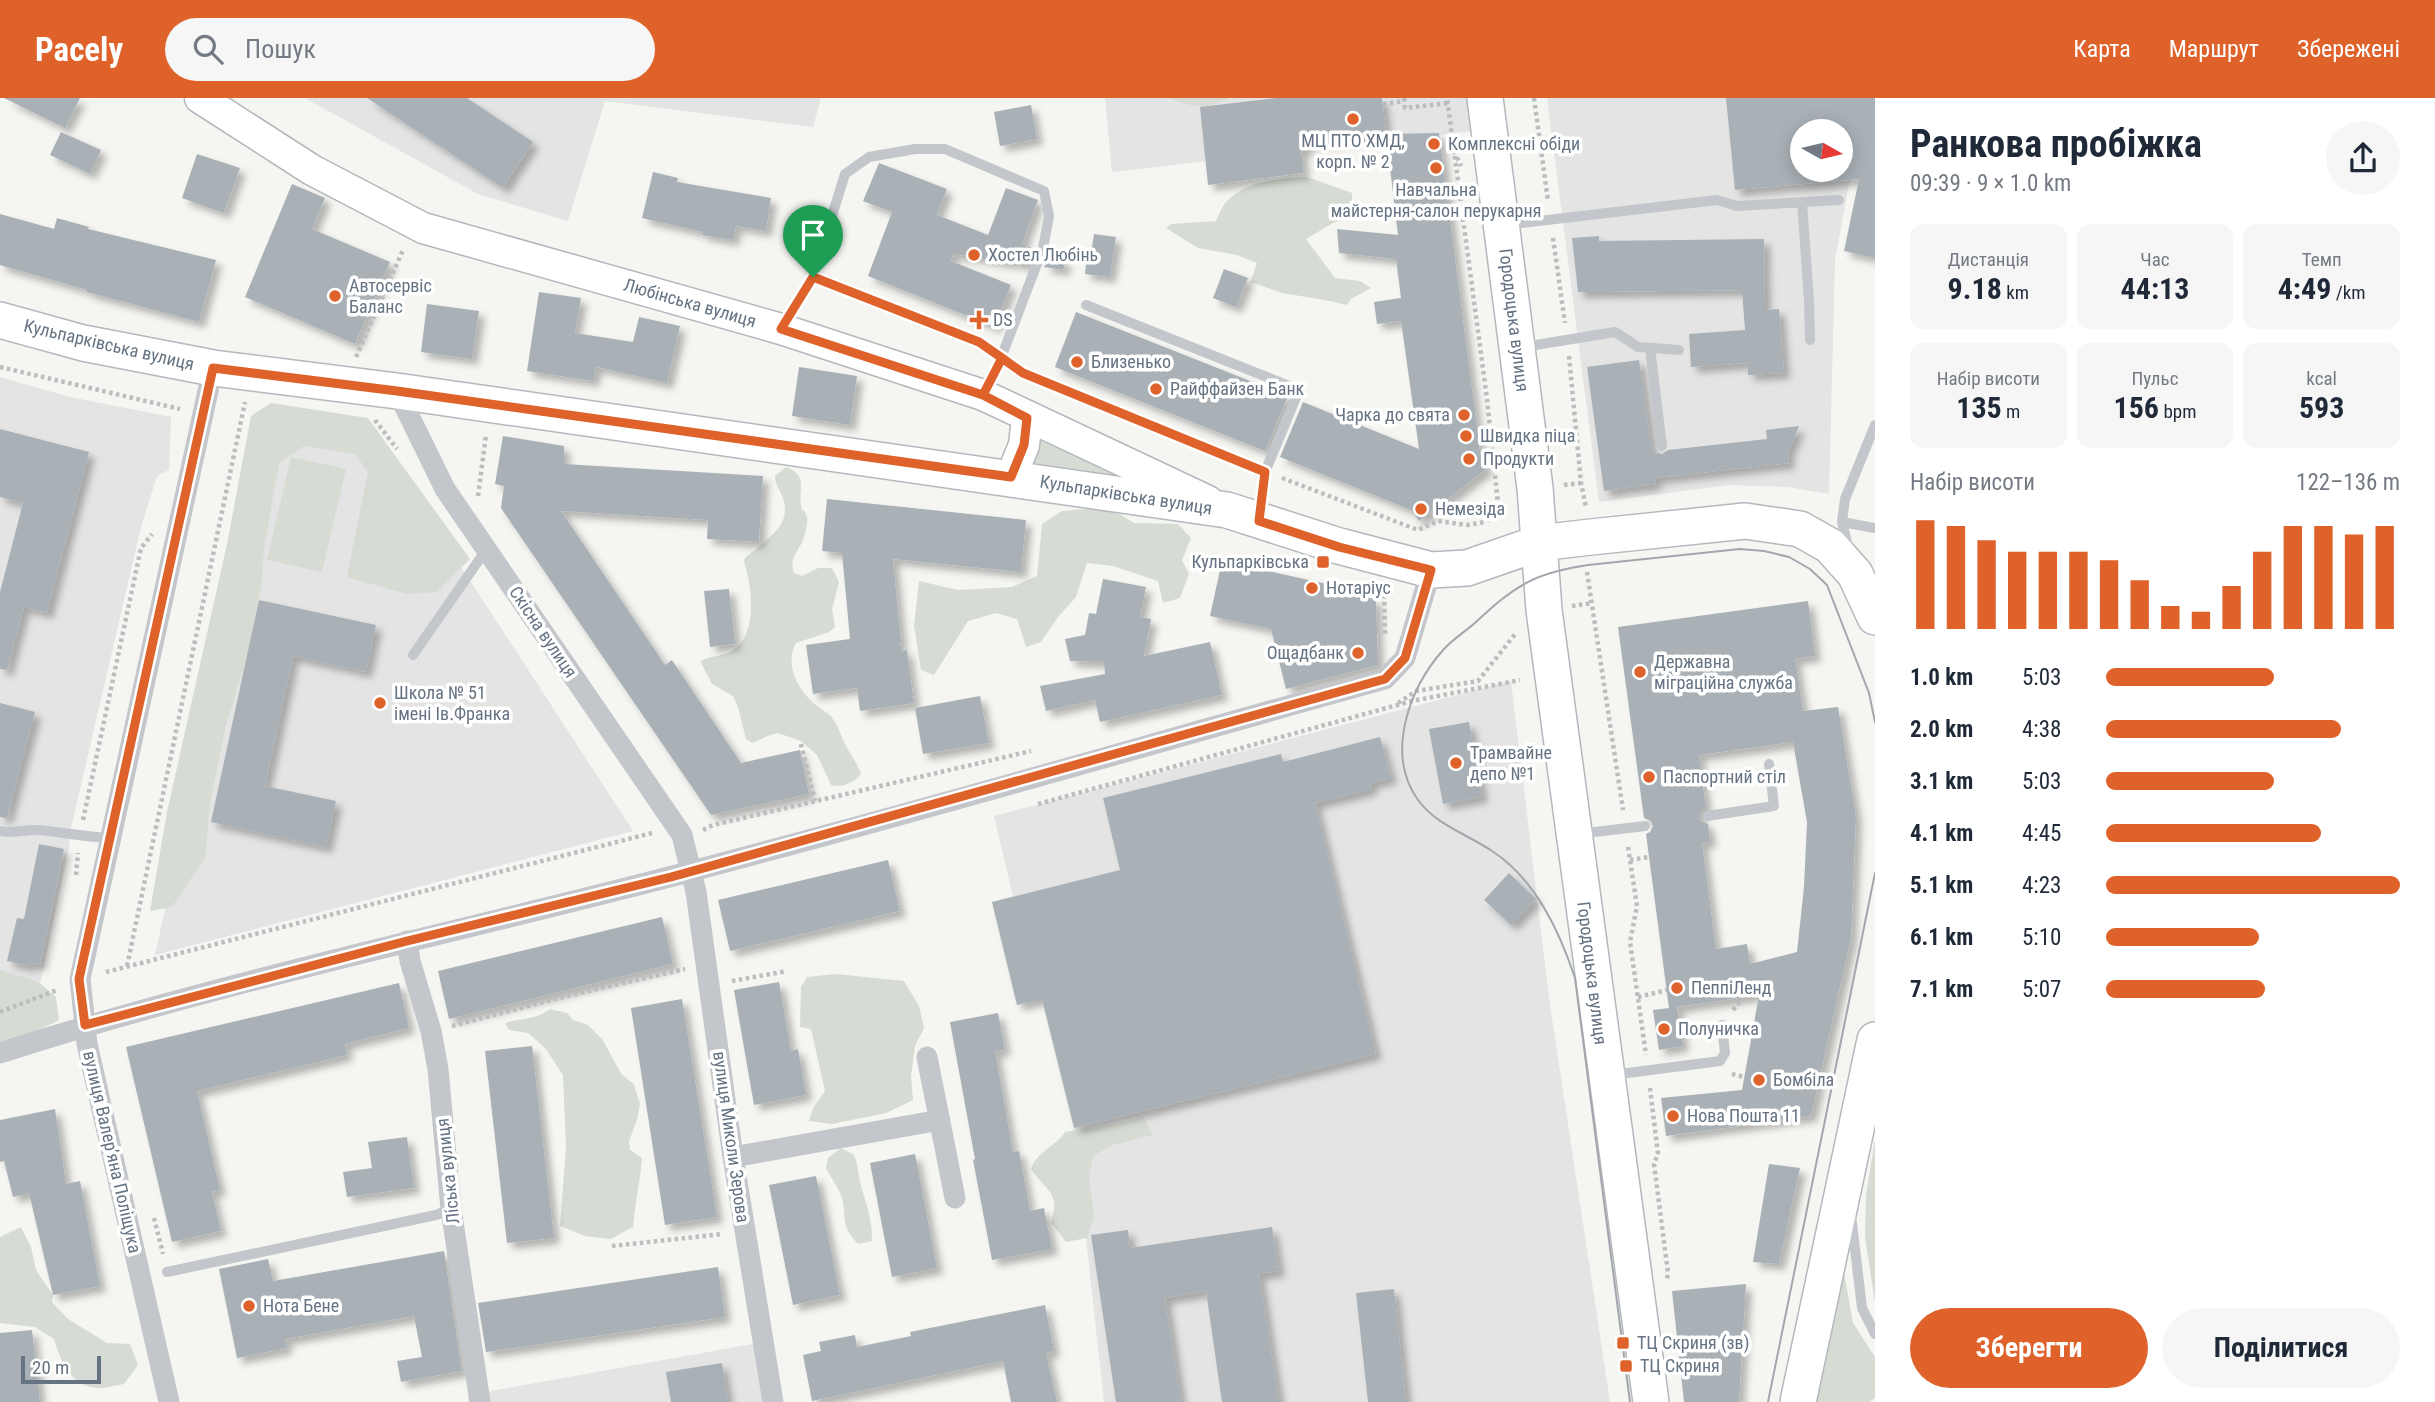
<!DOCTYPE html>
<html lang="uk">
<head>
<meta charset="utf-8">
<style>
  :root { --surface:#fff; --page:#f6f6f7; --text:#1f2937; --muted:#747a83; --accent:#de622a }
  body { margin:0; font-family:"Roboto Condensed",sans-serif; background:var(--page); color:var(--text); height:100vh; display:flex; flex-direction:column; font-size:26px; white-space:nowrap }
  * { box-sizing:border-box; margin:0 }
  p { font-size:23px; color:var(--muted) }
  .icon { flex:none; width:38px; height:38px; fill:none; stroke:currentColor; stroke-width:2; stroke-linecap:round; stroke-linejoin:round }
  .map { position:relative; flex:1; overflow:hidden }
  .side { display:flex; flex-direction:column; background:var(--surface); width:560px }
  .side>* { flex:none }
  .needle { width:46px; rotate:98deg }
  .controls { position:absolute; left:1790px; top:21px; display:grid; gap:14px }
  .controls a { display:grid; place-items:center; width:63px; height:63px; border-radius:50%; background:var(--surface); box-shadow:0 4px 18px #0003; font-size:35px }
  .scale { position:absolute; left:21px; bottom:18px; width:80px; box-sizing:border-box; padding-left:7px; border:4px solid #657382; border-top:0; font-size:19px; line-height:24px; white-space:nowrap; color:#657382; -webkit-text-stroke:5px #fff; paint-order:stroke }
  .pin { position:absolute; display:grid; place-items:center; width:60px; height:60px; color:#fff; margin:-72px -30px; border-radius:50% 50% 50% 0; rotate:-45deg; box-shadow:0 0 7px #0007 }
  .pin .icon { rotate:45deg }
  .round { display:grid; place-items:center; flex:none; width:74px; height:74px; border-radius:37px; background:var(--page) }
  .head { display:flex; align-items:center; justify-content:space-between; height:119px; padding:0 35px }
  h1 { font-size:38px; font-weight:700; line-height:52px }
  .metrics { display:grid; grid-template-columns:repeat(3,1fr); gap:10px; height:119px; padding:7px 35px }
  .metrics div { display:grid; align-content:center; border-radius:14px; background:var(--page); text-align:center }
  .metrics b { font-size:30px; font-weight:700 }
  .metrics small { font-size:19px; font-weight:400 }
  .metrics p { font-size:19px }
  .chart { height:196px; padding:14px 35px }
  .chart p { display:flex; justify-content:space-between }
  .chart svg { width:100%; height:126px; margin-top:7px; stroke:var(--accent); stroke-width:6 }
  .primary-button { display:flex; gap:14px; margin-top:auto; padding:14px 35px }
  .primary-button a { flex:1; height:80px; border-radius:42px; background:var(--accent); color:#fff; font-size:28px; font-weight:700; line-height:80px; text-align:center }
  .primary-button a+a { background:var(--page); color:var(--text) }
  ul { padding:0 35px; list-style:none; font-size:23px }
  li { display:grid; grid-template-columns:112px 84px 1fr; align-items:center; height:52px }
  li i { height:18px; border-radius:9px; background:var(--accent) }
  header { display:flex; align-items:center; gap:42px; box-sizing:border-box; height:98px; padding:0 35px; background:var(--accent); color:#fff }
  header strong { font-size:33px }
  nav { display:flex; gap:38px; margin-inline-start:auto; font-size:24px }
  .search { width:490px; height:63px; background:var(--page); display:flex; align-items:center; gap:18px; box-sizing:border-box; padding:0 24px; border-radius:38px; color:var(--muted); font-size:26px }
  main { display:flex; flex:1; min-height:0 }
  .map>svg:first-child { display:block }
  .built { fill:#e3e4e3; fill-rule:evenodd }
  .green { fill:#d6dcd3 }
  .building { fill:#aab1b6; fill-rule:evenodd; filter:url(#shadow) }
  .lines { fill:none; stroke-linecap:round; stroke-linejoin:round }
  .secondary-casing { stroke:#b3b8bc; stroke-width:33 }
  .primary-casing { stroke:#b4b8bc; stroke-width:38 }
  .path { stroke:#bbbdbf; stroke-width:4.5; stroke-dasharray:3.5 3.5; stroke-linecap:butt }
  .lane { stroke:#c3c6ca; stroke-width:10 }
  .street { stroke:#c3c6ca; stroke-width:21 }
  .secondary { stroke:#fff; stroke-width:30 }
  .primary { stroke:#fff; stroke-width:35 }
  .tram { stroke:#a2a7ad; stroke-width:2 }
  .route-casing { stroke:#fff; stroke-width:14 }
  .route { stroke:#de622a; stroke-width:9 }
  .poi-dot { fill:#de622a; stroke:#fff; stroke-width:2.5 }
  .labels { text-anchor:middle; stroke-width:7; stroke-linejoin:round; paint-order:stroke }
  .poi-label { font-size:18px; fill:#657382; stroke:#fff; text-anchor:start }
  .street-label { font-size:18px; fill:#657382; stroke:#fff }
</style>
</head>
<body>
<header>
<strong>Pacely</strong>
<div class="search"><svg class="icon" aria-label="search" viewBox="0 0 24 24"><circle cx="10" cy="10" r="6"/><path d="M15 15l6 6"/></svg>Пошук</div>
<nav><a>Карта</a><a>Маршрут</a><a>Збережені</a></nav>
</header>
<main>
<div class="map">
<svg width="1875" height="1304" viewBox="0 0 1875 1304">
  <defs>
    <filter id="shadow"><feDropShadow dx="6" dy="6" stdDeviation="3.5" flood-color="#0004"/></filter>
  </defs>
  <rect width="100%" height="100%" fill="#f5f5f2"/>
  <path class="built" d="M305 0H821L813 29 605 3 568 123 478 96Z
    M1105 0H1467L1472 33 1112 74Z
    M1547 0H1865L1835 162 1829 396 1788 389 1729 387 1599 404ZM1802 33H1841V72H1802Z
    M0 279 70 299 171 319 169 372 157 378 141 429 71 730 69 749 41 883 0 896Z
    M275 308 367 324 633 733 155 857Z
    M1511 583 1549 900 1610 1304H1104L1074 1030 1042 902 1017 907 992 804 1013 798 994 718Z
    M758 1245 768 1304H468L469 1297Z"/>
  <path class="green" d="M1170 0H1230C1203 11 1197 11 1170 0Z
    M1307 79 1352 95 1353 119 1333 125 1306 141 1335 180 1360 183 1371 190 1351 201 1347 207C1327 202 1307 199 1287 196 1274 194 1263 186 1250 185L1257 165 1237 157 1198 150 1166 130 1171 126 1216 123C1219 117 1222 108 1227 103 1246 83 1281 80 1307 79Z
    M271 305 368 320 470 461 437 494 407 496 347 479 368 374 355 356 304 348 279 365 264 451 261 490 247 559 226 627 210 705 205 760 172 809 150 813 167 714 227 446 251 318Z
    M1033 336 1120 378 1026 364Z
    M291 359 346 371 322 474 267 462Z
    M786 369C809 378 798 391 801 407 802 416 802 408 806 416 809 422 806 433 804 439 800 453 788 459 794 475L802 478 818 470H832L839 484 832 512 835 529 829 534 796 545C784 567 798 592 816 607 822 612 829 615 833 621 839 629 841 638 845 646 851 657 857 665 861 676 854 685 842 690 831 687L817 657 801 643 778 635 770 637 752 645 746 641 738 609 733 598 712 586 701 565 702 562C711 558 725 558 733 552 758 537 752 487 744 464L745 460C761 445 791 430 784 404 782 394 775 388 775 378Z
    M1097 410 1121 417 1134 425 1178 426 1191 440 1182 462 1189 476 1180 500 1163 505 1158 483 1113 468 1087 465 1076 499 1058 519 1041 544 1026 549 1017 521 996 515 968 523 934 577 921 572 914 528 919 483 958 492 1012 489 1037 478 1042 426 1062 413Z
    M0 872 39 884 56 899 59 922 0 952Z
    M836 876 904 883 919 908 924 930 915 948 911 978 913 1002 886 1015 832 1026 809 1023 813 1010 825 993 811 931 800 929 801 889 807 879Z
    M550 911 567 915 573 922 588 927 602 941 622 977 634 986 640 1006 637 1022 629 1043 630 1052 642 1060C640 1084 635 1105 633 1129L611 1141 585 1138 560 1128 566 1049 563 977 545 950 528 935 509 932 505 925C523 919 534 923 550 911Z
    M1143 1019 1153 1037 1112 1047 1093 1058 1089 1079 1094 1119 1087 1140 1066 1144 1051 1125C1061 1093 1046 1094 1031 1071 1036 1054 1055 1049 1065 1034 1091 1029 1118 1028 1143 1019Z
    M1875 1041V1205L1865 1139 1866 1097Z
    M841 1050 854 1057C858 1066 858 1074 860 1084 866 1108 872 1116 872 1143L858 1146C837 1124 849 1115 840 1095 836 1086 830 1078 826 1070L828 1060Z
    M21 1129 31 1149 36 1172 53 1197 52 1204 68 1221 107 1245 130 1246 138 1267 124 1286C116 1287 104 1291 96 1290 70 1287 60 1262 54 1241L35 1229 0 1225V1139Z
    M1839 1146 1853 1225 1875 1259V1300L1869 1304H1807Z"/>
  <path class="building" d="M4 0H80L65 30Z
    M367 0H467L533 44 503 90Z
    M1276 0H1382L1386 36 1306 46 1307 52 1301 53 1304 75 1208 87 1200 9Z
    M1726 0H1875V160L1844 153 1859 81 1735 92ZM1802 33H1841V72H1802Z
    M1031 7 1037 41 1000 48 994 14Z
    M61 34 101 52 90 76 50 57Z
    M1439 35 1481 361 1488 370 1419 423 1411 412 1280 359 1303 304 1419 351 1401 223 1377 226 1374 204 1401 200 1396 161 1339 155 1337 131 1398 137 1386 36Z
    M197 56 240 70 224 115 182 100Z
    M879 65 947 91 937 117 988 137 1006 90 1038 102 1022 146 1034 151 1028 167 953 156 951 163 1011 187 995 229 868 178 892 114 863 103Z
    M653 74 678 80 677 84 771 100 766 133 736 128 733 142 702 137 703 134 642 120Z
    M292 86 325 100 312 131 390 164 355 246 245 199Z
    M0 116 54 131 57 120 89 129 88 131 216 162 199 224 87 194V192L0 167Z
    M1094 136 1116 139 1110 179 1085 176 1087 155 1091 156Z
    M1599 138V143L1764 141 1765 212 1779 211 1784 275 1748 277 1747 265 1691 269 1689 236 1745 232 1742 192 1578 194 1572 140Z
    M1049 157 1066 163 1063 172 1044 169Z
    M1224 171 1248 180 1236 209 1213 200Z
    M539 194 581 200 575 235 633 244 639 219 680 228 667 285 596 269 593 283 527 273Z
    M427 206 479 213 472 261 421 254Z
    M1076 214 1288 298 1265 353 1055 269Z
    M1639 262 1652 354 1662 356 1668 352 1767 341 1766 332 1799 328 1788 355 1789 365 1655 380 1656 386 1604 393 1587 269Z
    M799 269 857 278 850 327 792 318Z
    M0 331 89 354 47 515 24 509 7 572 0 571V494L23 405 0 399Z
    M503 338 564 348V366L763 378 759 444 707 441 708 422 561 413 665 567 672 562 741 665 800 652 809 696 711 717 501 410 504 388 495 386Z
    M827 401 1026 422 1021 474 893 461 901 545 898 547H901V553L907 552 914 605 860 613 857 590 813 596 806 547 850 541 842 455 822 453Z
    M1222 463 1327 486 1376 502 1378 567 1286 591 1271 531 1210 518Z
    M1103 481 1146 489 1140 519 1151 521 1144 558 1210 544 1222 597 1100 624 1095 602 1046 613 1040 588 1105 576 1104 564 1070 563 1065 541 1085 537 1089 515 1096 516Z
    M729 491 735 546 710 549 704 493Z
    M259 502 376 527 366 574 293 558 265 688 336 703 326 749 211 724Z
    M1808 503 1815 558 1795 561 1803 613 1838 609 1856 719 1851 840 1811 1018 1666 1038 1661 1000 1742 992 1759 897 1677 909 1683 948 1659 952 1653 912 1669 910 1646 736 1650 734 1653 728 1651 723 1644 720 1618 529ZM1793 644 1807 724 1804 789 1797 854 1750 866 1747 846 1716 851 1702 745 1710 744 1708 726 1701 723 1699 718 1702 712 1706 710 1699 657Z
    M980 598 989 645 923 656 915 610Z
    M0 605 35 614 7 720 0 719Z
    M1469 624 1482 699 1443 706 1429 631Z
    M1380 639 1391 680 1370 685 1372 691 1315 705 1376 956 1074 1030 1042 901 1017 907 992 804 1120 772 1103 700 1281 656 1283 664Z
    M39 746 64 751 40 867 31 865 30 868 7 863 17 820 24 821Z
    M888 762 900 813 730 853 718 802Z
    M1509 775 1536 801 1511 827 1484 802Z
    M662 819 673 866 449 921 438 873Z
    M779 884 791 953 798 951 806 997 754 1007 734 892Z
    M399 885 409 930 345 946 347 957 197 993 220 1092 212 1094 221 1133 172 1144 126 949Z
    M682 901 717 1119 665 1127 631 910Z
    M998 915 1005 952 995 953 1013 1054 1019 1053 1030 1113 1044 1110 1052 1151 992 1162 973 1062 975 1061 950 924Z
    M532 948 554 1140 507 1145 485 953Z
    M55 1011 66 1086 80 1083 100 1188 53 1197 29 1095 13 1099 4 1063 0 1064V1022Z
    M407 1039 414 1090 347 1099 343 1074 372 1070 368 1044Z
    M915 1056 937 1170 892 1179 870 1065Z
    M1769 1066 1800 1070 1779 1166 1753 1164Z
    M816 1078 840 1197 793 1207 769 1087Z
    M1272 1129 1279 1173 1259 1176 1279 1304H1222L1206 1193 1165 1200 1181 1304H1116L1091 1137 1128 1132 1130 1150Z
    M444 1153 462 1273 401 1284 397 1263 422 1259 414 1218 285 1241 287 1250 237 1260 219 1171 268 1161 273 1183Z
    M718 1169 725 1219 486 1254 478 1205Z
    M1746 1186 1739 1304H1684L1672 1193Z
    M1394 1191 1406 1304H1368L1356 1195Z
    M1045 1207 1054 1253 1046 1255 1057 1304H1011L1003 1263 812 1303 803 1257 821 1253 819 1244 855 1237 857 1249 911 1238 910 1234Z
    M32 1232 40 1304H0V1235Z
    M722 1265 728 1304H671L666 1274Z"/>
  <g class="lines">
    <g class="secondary-casing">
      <path id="secondary" d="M200 0 312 72 423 130 781 231 983 297 1208 403
        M1011 379 1024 347 1027 320"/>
    </g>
    <g class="primary-casing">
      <path id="primary" d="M1485 0 1535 390 1544 512 1651 1304
        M0 222 83 245 213 270 397 293 1227 412 1339 448 1431 472 1467 470 1539 445 1591 439 1745 423 1800 431 1830 448 1855 476 1875 519
        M1798 1304 1875 942"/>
    </g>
    <path class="path" d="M1404 0 1405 10 1449 5
      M1534 0 1548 103
      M1383 6 1404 3
      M1454 53 1461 68
      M1553 140 1565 225
      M830 185 979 244 987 250
      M1569 258 1581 385 1586 409
      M356 259 403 152
      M0 269 180 311
      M1014 269 1023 275 1248 367
      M375 322 397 351
      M1282 380 1418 432 1438 423 1467 427 1485 424 1499 415 1487 301 1447 0
      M1564 387 1581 385
      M478 398 486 337
      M1587 474 1623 712
      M1384 490 1385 537
      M1572 508 1592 505
      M1398 605 1416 593 1478 583 1516 535
      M801 646 815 703
      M1038 706 1412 603 1520 582
      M83 722 141 450 152 436
      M703 732 713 727 1031 653
      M1628 749 1637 808 1630 844 1646 957
      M1630 762 1649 759
      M76 777 78 755
      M127 868 245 304
      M106 874 652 735
      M732 883 787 873
      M1638 899 1667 892
      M1733 912 1743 900
      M0 914 57 892
      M452 928 571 897 685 871
      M1732 976 1744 979
      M1650 990 1658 1056 1654 1066 1668 1175 1667 1181
      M154 1120 163 1156
      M612 1148 723 1136"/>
    <path class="lane" d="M1802 104 1809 203 1810 242
      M1505 127 1717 102 1737 108 1839 102
      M1086 207 1299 292 1265 374 1260 416
      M783 228 813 179 845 76 869 59 915 51H945L1044 93 1049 118 1043 150 1001 260 983 296
      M1523 249 1615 234 1638 249 1679 252
      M1650 250 1662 348
      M1842 424 1875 430
      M1849 453 1842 424 1845 401 1875 327
      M413 557 486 452
      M1707 718 1774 708 1769 666
      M0 733C13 736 25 731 38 732 63 734 84 739 109 740
      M1578 736 1645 728
      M1612 977 1720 963 1725 955 1722 927
      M1851 1117 1862 1210 1875 1236
      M167 1174 436 1117 451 1111"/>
    <path class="street" d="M397 293 445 391 682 737 696 794 733 1059 773 1304
      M407 843 410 863 431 933 438 971 451 1111 480 1304
      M0 955C220 884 446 837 669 779 909 717 1146 647 1385 581L1405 560 1431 472
      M927 959 955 1100
      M733 1059 940 1022
      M169 1304 87 946 80 881 213 270"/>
    <use href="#secondary" class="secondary"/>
    <use href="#primary" class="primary"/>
    <path class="tram" d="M1630 1304 1575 880C1559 832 1535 781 1492 753 1467 736 1436 727 1418 702 1385 656 1409 590 1444 551 1453 541 1466 533 1476 524 1493 508 1511 492 1532 482 1549 474 1569 470 1588 467L1740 451 1764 453 1789 459 1810 471 1827 487 1869 595 1875 624
      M1768 1304 1875 775"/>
  </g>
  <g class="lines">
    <g class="route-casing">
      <path id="route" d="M813 179 979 244 1002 260 983 297 1027 320 1024 347 1011 379 397 293 213 270 79 881 85 927 407 843 671 779 1385 581 1405 560 1431 472 1339 449 1259 423 1265 374 1023 275 1002 260 983 297 781 231 813 179"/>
    </g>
    <use href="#route" class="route"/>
  </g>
  <g class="poi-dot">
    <circle cx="1353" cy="21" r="7"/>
    <circle cx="1434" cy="46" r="7"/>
    <circle cx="1436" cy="70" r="7"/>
    <circle cx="974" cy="157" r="7"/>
    <circle cx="335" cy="198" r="7"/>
    <path d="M975.5 211.5h7v7h7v7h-7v7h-7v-7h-7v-7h7z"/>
    <circle cx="1077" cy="264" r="7"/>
    <circle cx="1156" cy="291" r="7"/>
    <circle cx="1464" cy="317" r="7"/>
    <circle cx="1466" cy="338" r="7"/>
    <circle cx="1469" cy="361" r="7"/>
    <circle cx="1421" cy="411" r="7"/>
    <rect x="1316" y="457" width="14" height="14" rx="3.5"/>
    <circle cx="1312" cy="490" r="7"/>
    <circle cx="1358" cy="555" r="7"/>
    <circle cx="1640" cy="574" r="7"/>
    <circle cx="380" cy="605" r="7"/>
    <circle cx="1456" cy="665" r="7"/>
    <circle cx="1649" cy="679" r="7"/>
    <circle cx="1677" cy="890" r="7"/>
    <circle cx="1664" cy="931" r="7"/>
    <circle cx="1759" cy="982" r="7"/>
    <circle cx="1673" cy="1018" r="7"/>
    <circle cx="249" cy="1208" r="7"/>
    <rect x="1616" y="1238" width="14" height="14" rx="3.5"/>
    <rect x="1619" y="1261" width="14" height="14" rx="3.5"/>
  </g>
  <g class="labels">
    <g class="poi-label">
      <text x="1353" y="49" text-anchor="middle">МЦ ПТО ХМД,<tspan x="1353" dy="21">корп. № 2</tspan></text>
      <text x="1448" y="52">Комплексні обіди</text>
      <text x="1436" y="98" text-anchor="middle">Навчальна<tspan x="1436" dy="21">майстерня-салон перукарня</tspan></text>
      <text x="988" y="163">Хостел Любінь</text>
      <text x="349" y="194">Автосервіс<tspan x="349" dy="21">Баланс</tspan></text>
      <text x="993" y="228">DS</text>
      <text x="1091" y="270">Близенько</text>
      <text x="1170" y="297">Райффайзен Банк</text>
      <text x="1450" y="323" text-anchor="end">Чарка до свята</text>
      <text x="1480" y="344">Швидка піца</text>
      <text x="1483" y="367">Продукти</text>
      <text x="1435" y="417">Немезіда</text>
      <text x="1309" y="470" text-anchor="end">Кульпарківська</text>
      <text x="1326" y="496">Нотаріус</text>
      <text x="1344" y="561" text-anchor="end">Ощадбанк</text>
      <text x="1654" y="570">Державна<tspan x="1654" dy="21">міграційна служба</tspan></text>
      <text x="394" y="601">Школа № 51<tspan x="394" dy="21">імені Ів.Франка</tspan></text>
      <text x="1470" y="661">Трамвайне<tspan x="1470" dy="21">депо №1</tspan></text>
      <text x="1663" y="685">Паспортний стіл</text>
      <text x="1691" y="896">ПеппіЛенд</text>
      <text x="1678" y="937">Полуничка</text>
      <text x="1773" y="988">Бомбіла</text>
      <text x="1687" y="1024">Нова Пошта 11</text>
      <text x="263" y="1214">Нота Бене</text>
      <text x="1637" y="1251">ТЦ Скриня (зв)</text>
      <text x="1640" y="1274">ТЦ Скриня</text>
    </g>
    <g class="street-label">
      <text transform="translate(690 205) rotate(16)" y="6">Любінська вулиця</text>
      <text transform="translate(1514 222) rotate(83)" y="6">Городоцька вулиця</text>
      <text transform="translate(109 247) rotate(13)" y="6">Кульпарківська вулиця</text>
      <text transform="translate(1126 397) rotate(9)" y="6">Кульпарківська вулиця</text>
      <text transform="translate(543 534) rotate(56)" y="6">Скісна вулиця</text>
      <text transform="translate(1592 875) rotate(83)" y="6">Городоцька вулиця</text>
      <text transform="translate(731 1039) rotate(82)" y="6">вулиця Миколи Зерова</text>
      <text transform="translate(112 1054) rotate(77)" y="6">вулиця Валерʼяна Поліщука</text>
      <text transform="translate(448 1073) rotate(-96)" y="6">Ліська вулиця</text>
    </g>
  </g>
</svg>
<div class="controls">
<a><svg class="needle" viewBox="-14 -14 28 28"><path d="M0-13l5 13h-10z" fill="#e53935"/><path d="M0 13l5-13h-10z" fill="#747a83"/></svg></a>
</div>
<div class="scale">20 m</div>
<div class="pin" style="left:813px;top:179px;background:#1e9e55"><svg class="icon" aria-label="arrive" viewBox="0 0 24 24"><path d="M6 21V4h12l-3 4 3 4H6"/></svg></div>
</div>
<section class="side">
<div class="head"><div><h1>Ранкова пробіжка</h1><p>09:39 · 9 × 1.0 km</p></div><a class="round"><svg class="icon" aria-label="share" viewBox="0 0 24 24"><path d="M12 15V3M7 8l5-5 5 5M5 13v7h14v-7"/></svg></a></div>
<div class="metrics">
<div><p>Дистанція</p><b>9.18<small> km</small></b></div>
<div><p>Час</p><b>44:13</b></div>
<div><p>Темп</p><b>4:49<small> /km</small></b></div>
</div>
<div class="metrics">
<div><p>Набір висоти</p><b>135<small> m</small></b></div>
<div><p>Пульс</p><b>156<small> bpm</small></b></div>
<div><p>kcal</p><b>593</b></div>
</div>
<div class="chart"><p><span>Набір висоти</span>122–136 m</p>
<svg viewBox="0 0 160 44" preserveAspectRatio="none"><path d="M5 44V6M15 44V8M25 44V13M35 44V17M45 44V17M55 44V17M65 44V20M75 44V27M85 44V36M95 44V38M105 44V29M115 44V17M125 44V8M135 44V8M145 44V11M155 44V8"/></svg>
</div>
<ul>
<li><b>1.0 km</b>5:03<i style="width:57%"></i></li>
<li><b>2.0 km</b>4:38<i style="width:80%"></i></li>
<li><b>3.1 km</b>5:03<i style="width:57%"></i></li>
<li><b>4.1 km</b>4:45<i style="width:73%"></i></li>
<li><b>5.1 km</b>4:23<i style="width:100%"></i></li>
<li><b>6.1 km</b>5:10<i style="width:52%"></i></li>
<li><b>7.1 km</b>5:07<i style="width:54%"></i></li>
</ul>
<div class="primary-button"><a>Зберегти</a><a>Поділитися</a></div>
</section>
</main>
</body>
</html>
